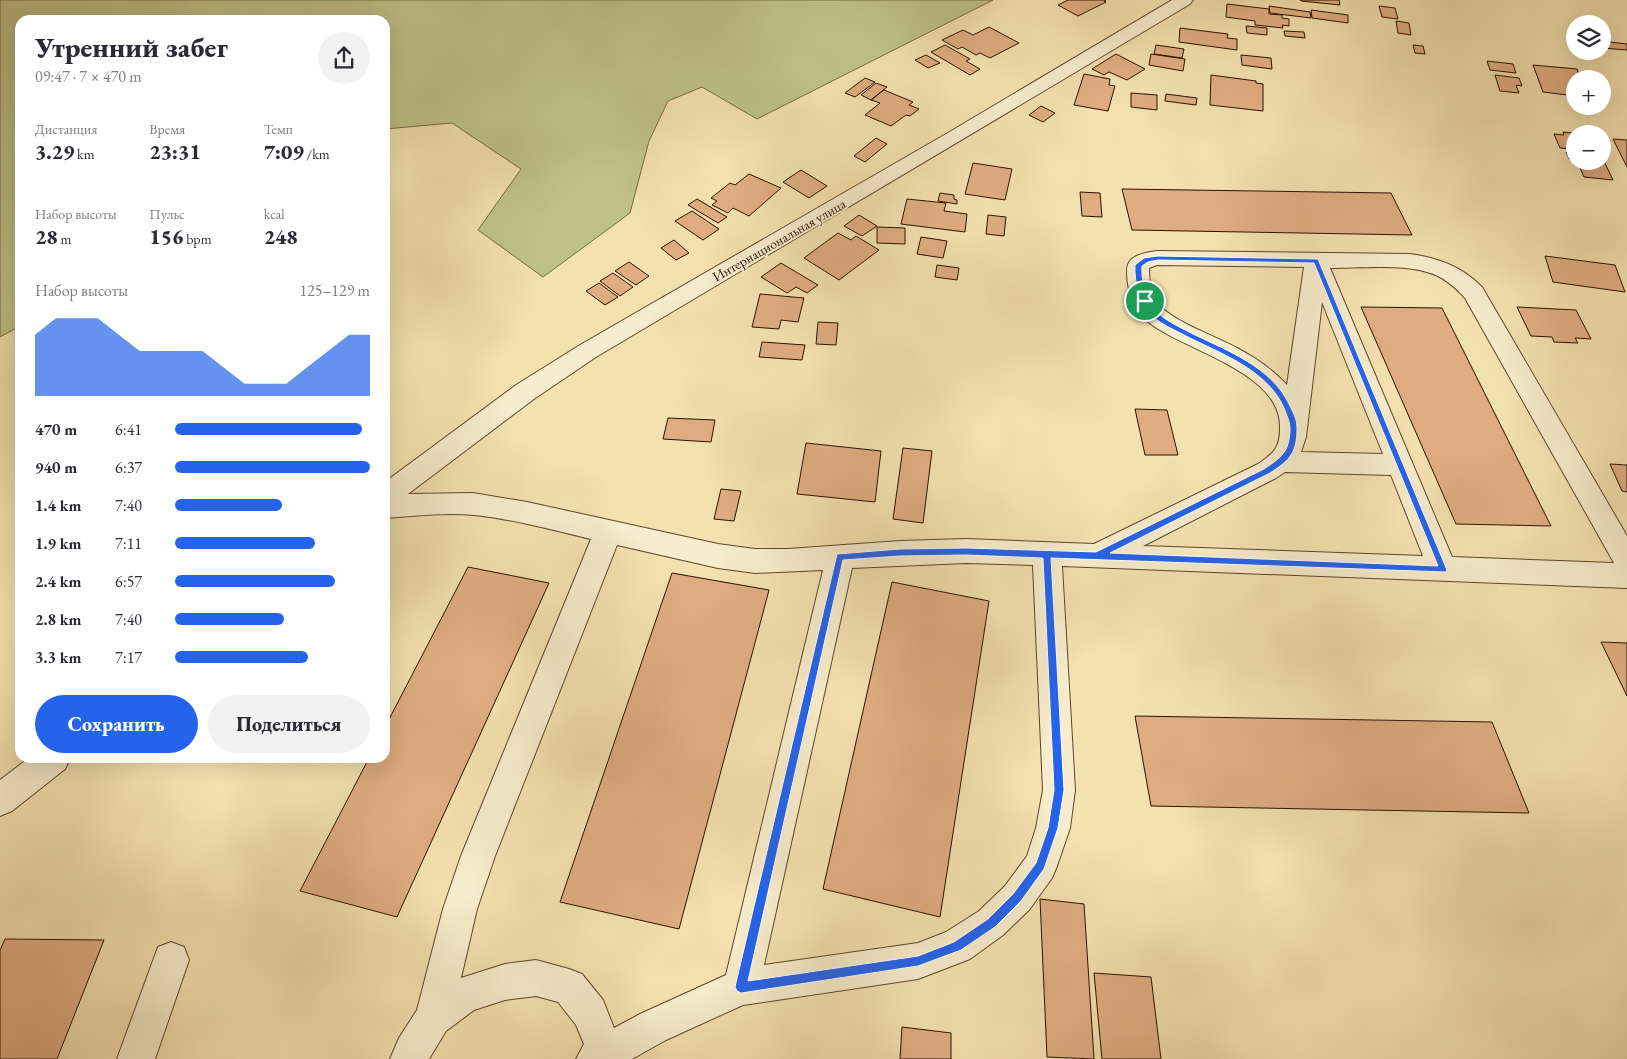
<!DOCTYPE html>
<html lang="ru">
<head>
<meta charset="utf-8">
<style>
  :root { --surface:#fff; --page:#f2f2f3; --text:#2b2b33; --muted:#7c7c81; --accent:#2563eb }
  body { margin:0; font-family:"EB Garamond",serif; background:var(--page); color:var(--text); height:100vh; display:flex; flex-direction:column; font-size:19px; white-space:nowrap }
  * { box-sizing:border-box; margin:0 }
  p { font-size:16px; color:var(--muted) }
  .icon { flex:none; width:28px; height:28px; fill:none; stroke:currentColor; stroke-width:2; stroke-linecap:round; stroke-linejoin:round }
  .map { position:relative; flex:1; overflow:hidden }
  .panel { position:absolute; left:15px; top:15px; width:375px; height:748px; display:flex; flex-direction:column; background:var(--surface); border-radius:15px; box-shadow:0 5px 20px #0002 }
  .panel>* { flex:none }
  .tools { position:absolute; left:1566px; top:15px; display:grid; gap:10px }
  .tools a { display:grid; place-items:center; width:45px; height:45px; border-radius:50%; background:var(--surface); box-shadow:0 5px 20px #0002; font-size:25px }
  .pin { position:absolute; display:grid; place-items:center; width:42px; height:42px; color:#fff; margin:-21px; border:2px solid #fff; border-radius:50%; box-shadow:0 1px 5px #0007 }
  .round { display:grid; place-items:center; flex:none; width:52px; height:52px; border-radius:26px; background:var(--page) }
  .headline { display:flex; align-items:center; justify-content:space-between; height:85px; padding:0 20px }
  h1 { font-size:28px; font-weight:800; line-height:38px }
  .stats { display:grid; grid-template-columns:repeat(3,1fr); gap:8px; height:85px; padding:5px 20px }
  .stats div { display:grid; align-content:center }
  .stats b { font-size:21px; font-weight:800 }
  .stats small { font-size:14px; font-weight:400 }
  .stats p { font-size:14px }
  .chart { height:140px; padding:10px 20px }
  .chart p { display:flex; justify-content:space-between }
  .chart svg { width:100%; height:90px; margin-top:5px; fill:var(--accent); opacity:.7 }
  .action { display:flex; gap:10px; margin-top:auto; padding:10px 20px }
  .action a { flex:1; height:58px; border-radius:30px; background:var(--accent); color:#fff; font-size:20px; font-weight:800; line-height:58px; text-align:center }
  .action a+a { background:var(--page); color:var(--text) }
  ul { padding:0 20px; list-style:none; font-size:16px }
  li { display:grid; grid-template-columns:80px 60px 1fr; align-items:center; height:38px }
  li i { height:12px; border-radius:6px; background:var(--accent) }
  .map>svg:first-child { display:block }
  .green { fill:#bfc288; stroke:#756a44 }
  .building { fill:#dfad81; stroke:#2b1100 }
  .lines { fill:none; stroke-linecap:round; stroke-linejoin:round }
  .minor-casing { stroke:#5d452c; stroke-width:2 }
  .minor { fill:#f7eccb; fill-rule:evenodd }
  .route { fill:#2563eb; stroke:#fff; fill-rule:evenodd }
  .labels { text-anchor:middle; stroke-width:4; stroke-linejoin:round; paint-order:stroke }
  .far-street-label { font-size:14px; fill:#2b1100; stroke:#f7eccb }
</style>
</head>
<body>
<div class="map">
<svg width="1627" height="1059" viewBox="0 0 1627 1059">
  <rect width="100%" height="100%" fill="#f3e1af"/>
  <filter id="stains"><feTurbulence type="fractalNoise" baseFrequency=".004" numOctaves="4"/><feColorMatrix values="0 0 0 0 .2 0 0 0 0 .09 0 0 0 0 .02 0 0 0 .5 -.17"/></filter>
  <radialGradient id="worn" r=".72"><stop offset=".6" stop-color="#630" stop-opacity="0"/><stop offset="1" stop-color="#630" stop-opacity=".3"/></radialGradient>
  <path class="green" d="M0 0H993L757 119 702 87 668 101 649 141 630 213 543 277 478 230 521 169 452 123 385 129V20H20V326L0 337Z"/>
  <path class="building" d="M1068 0H1106L1104 1 1106 2 1078 16 1058 5Z
    M1300 0H1339L1340 5 1301 1Z
    M1227 4 1269 9V14L1282 15V18L1289 19V26L1282 25 1283 28 1255 25V21L1226 17Z
    M1269 6 1310 12 1311 18 1270 13Z
    M1379 6 1395 8 1398 19 1382 17Z
    M1311 10 1348 15V23L1312 18Z
    M1396 21 1409 23 1411 35 1398 33Z
    M1246 26 1267 28V35L1247 33Z
    M989 27 1019 43 990 58 980 53 976 55 962 47 958 49 942 40 963 30 973 35Z
    M1180 28 1228 34 1227 38 1237 39V50L1179 42Z
    M1284 31 1304 32 1305 38 1285 36Z
    M1602 41 1627 44V50L1602 48Z
    M945 45 970 59 966 61 980 69 970 75 931 52Z
    M1156 45 1184 49 1182 58 1154 54Z
    M1413 45 1423 46 1425 54 1415 53Z
    M1116 54 1145 69 1127 80 1109 72 1104 75 1092 69Z
    M1151 54 1185 59 1183 71 1149 65Z
    M926 55 940 63 928 68 915 60Z
    M1241 55 1271 58 1272 69 1242 65Z
    M1487 61 1513 64 1516 73 1490 70Z
    M1533 65 1577 69 1581 79H1575V85H1572L1575 96 1543 92Z
    M1084 74 1110 79 1109 85 1115 86 1108 111 1074 105Z
    M1211 75 1256 81V83L1263 84V111L1210 105Z
    M1495 75 1519 78 1522 86 1516 85 1519 93 1500 91Z
    M865 78 875 82 855 97 845 93Z
    M876 83 887 87 871 100 861 95Z
    M884 90 913 102 909 105 919 109 910 116 906 115 891 126 865 115 880 103 871 100Z
    M1131 93 1157 95V110L1131 107Z
    M1166 94 1197 98 1196 105 1165 101Z
    M1041 106 1055 113 1043 122 1029 115Z
    M1563 132 1582 134H1575V149L1560 148 1554 134 1564 135Z
    M876 138 887 144 865 162 854 156Z
    M1613 139 1627 140V167Z
    M1566 152 1575 153V160L1569 159Z
    M1602 157 1613 180 1584 177 1577 161H1602Z
    M973 163 1012 169 1005 200 965 194Z
    M801 170 827 186 809 198 783 182Z
    M749 174 781 188 749 216 733 208 728 213 712 205 717 201 711 198 730 183 735 185Z
    M1122 189 1391 193 1412 235 1132 230Z
    M1080 192 1100 193 1102 217 1082 216Z
    M940 193 954 195V199L957 200V204L938 201Z
    M697 199 727 217 718 223 688 205Z
    M907 199 946 203 944 211 967 214 965 232 901 224Z
    M692 211 719 229 703 240 675 221Z
    M859 215 877 226 862 236 844 226Z
    M988 215 1006 217 1004 236 986 234Z
    M877 227 905 228V244L877 243Z
    M838 233 851 240 856 236 879 250 839 280 804 258Z
    M921 237 947 241 943 258 917 254Z
    M674 240 689 253 676 260 661 248Z
    M1545 256 1615 265 1625 292 1553 282Z
    M629 262 649 276 636 285 615 271Z
    M781 263 818 285 807 293 796 287 787 293 761 277Z
    M937 265 959 268 957 280 935 277Z
    M613 273 633 287 620 296 600 281Z
    M599 283 618 297 605 305 586 291Z
    M760 294 804 298 798 322 781 320 779 329 752 327Z
    M1361 307 1442 308 1551 526 1456 524Z
    M1517 307 1576 310 1591 339 1575 338 1578 343 1554 342 1552 337 1531 336Z
    M818 322 838 323 836 345 816 344Z
    M762 342 805 345 802 360 759 357Z
    M1135 409 1167 410 1178 455H1145Z
    M668 418 715 420 711 442 663 439Z
    M806 443 881 451 875 502 797 494Z
    M903 448 932 451 923 523 893 519Z
    M1610 464 1627 465V492L1622 491Z
    M721 489 741 491 734 521 714 519Z
    M468 567 549 583 397 917 300 891 369 758H385V727Z
    M672 573 769 590 679 929 560 902Z
    M892 582 989 601 940 917 823 889Z
    M1601 642 1627 643V696Z
    M1135 716 1492 722 1529 813 1151 806Z
    M1040 899 1084 904 1094 1059 1047 1057Z
    M5 939 104 940 57 1059H0V950Z
    M1094 973 1151 977 1161 1059H1102Z
    M902 1027 951 1033V1059H900Z"/>
  <g class="lines">
    <g class="minor-casing">
      <path id="minor" d="M1172 0H1193L1190 4 596 357 534 399 408 494 473 493 527 502 718 544 755 549H788L900 541 966 539 1094 544 1258 464C1274 453 1280 448 1280 428 1282 370 1179 350 1146 320 1133 308 1127 289 1127 272 1126 255 1144 253 1157 251L1410 254C1439 258 1462 267 1482 287L1627 536V588L1062 566 1075 790 1070 828 1057 866 1052 878 1029 910 1003 935 970 959 918 979 743 1005 666 1040 632 1059H576L584 1044 576 1025 558 1002 536 996 505 1000 474 1010 446 1031 429 1059H390L399 1038 417 1010 443 909 461 856 591 539C553 530 513 519 474 515 445 512 414 516 385 518V482L516 385 580 345 946 134ZM1157 265 1304 267 1287 385C1272 369 1256 358 1237 348 1218 337 1168 320 1157 302 1151 293 1149 279 1149 268ZM1330 268C1358 268 1402 264 1427 272 1443 276 1455 287 1465 298L1614 563 1452 557ZM1322 302 1383 454 1301 452 1306 437ZM1285 472 1391 475 1423 556 1143 546 1276 478ZM617 545 718 568 755 573 823 570 726 975 640 1014 614 1028 603 1000 582 974 569 969 536 960 505 964 461 978 477 909 495 856ZM966 563 1033 565 1043 790 1036 828 1027 856 1005 886 979 911 946 932 918 943 764 965 852 568Z
        M29 758H70L65 769 12 811 0 816V780Z
        M171 942 184 947 189 960 155 1059H117L158 947Z"/>
    </g>
    <use href="#minor" class="minor"/>
  </g>
  <path class="route" d="M1158 256 1318 259 1447 570 1446 572 1051 558 1064 790 1058 828 1044 869 1021 901 995 927 961 950 918 966 741 993 737 991 735 987 837 554 900 549 966 548 1096 552 1264 469C1282 457 1289 452 1290 430 1290 421 1287 416 1284 408 1267 369 1219 353 1184 335 1171 328 1158 323 1148 312 1139 302 1134 279 1135 265L1144 258ZM1158 260 1314 263 1438 566 1110 553 1270 473C1290 460 1297 453 1297 428 1297 420 1294 414 1290 406 1272 366 1225 350 1189 332 1176 325 1164 320 1154 309 1145 300 1141 278 1142 266L1148 262ZM966 555 1043 558 1054 790 1048 828 1036 863 1013 894 988 919 954 942 918 956 748 981 843 560 900 556Z"/>
  <g class="labels">
    <g class="far-street-label">
      <text transform="translate(779 240) rotate(-30)" y="5">Интернациональная улица</text>
    </g>
  </g>
  <rect width="100%" height="100%" filter="url(#stains)"/>
  <rect width="100%" height="100%" fill="url(#worn)"/>
</svg>
<div class="tools">
<a><svg class="icon" aria-label="layers" viewBox="0 0 24 24"><path d="M12 4l9 5-9 5-9-5zM3 14l9 5 9-5"/></svg></a>
<a>+</a>
<a>−</a>
</div>
<div class="pin" style="left:1145px;top:301px;background:#1e9e55"><svg class="icon" aria-label="arrive" viewBox="0 0 24 24"><path d="M6 21V4h12l-3 4 3 4H6"/></svg></div>
<section class="panel">
<div class="headline"><div><h1>Утренний забег</h1><p>09:47 · 7 × 470 m</p></div><a class="round"><svg class="icon" aria-label="share" viewBox="0 0 24 24"><path d="M12 15V3M7 8l5-5 5 5M5 13v7h14v-7"/></svg></a></div>
<div class="stats">
<div><p>Дистанция</p><b>3.29<small> km</small></b></div>
<div><p>Время</p><b>23:31</b></div>
<div><p>Темп</p><b>7:09<small> /km</small></b></div>
</div>
<div class="stats">
<div><p>Набор высоты</p><b>28<small> m</small></b></div>
<div><p>Пульс</p><b>156<small> bpm</small></b></div>
<div><p>kcal</p><b>248</b></div>
</div>
<div class="chart"><p><span>Набор высоты</span>125–129 m</p>
<svg viewBox="0 0 160 44" preserveAspectRatio="none"><path d="M0 44V14L10 6L20 6L30 6L40 14L50 22L60 22L70 22L80 22L90 30L100 38L110 38L120 38L130 30L140 22L150 14L160 14V44z"/></svg>
</div>
<ul>
<li><b>470 m</b>6:41<i style="width:96%"></i></li>
<li><b>940 m</b>6:37<i style="width:100%"></i></li>
<li><b>1.4 km</b>7:40<i style="width:55%"></i></li>
<li><b>1.9 km</b>7:11<i style="width:72%"></i></li>
<li><b>2.4 km</b>6:57<i style="width:82%"></i></li>
<li><b>2.8 km</b>7:40<i style="width:56%"></i></li>
<li><b>3.3 km</b>7:17<i style="width:68%"></i></li>
</ul>
<div class="action"><a>Сохранить</a><a>Поделиться</a></div>
</section>
</div>
</body>
</html>
